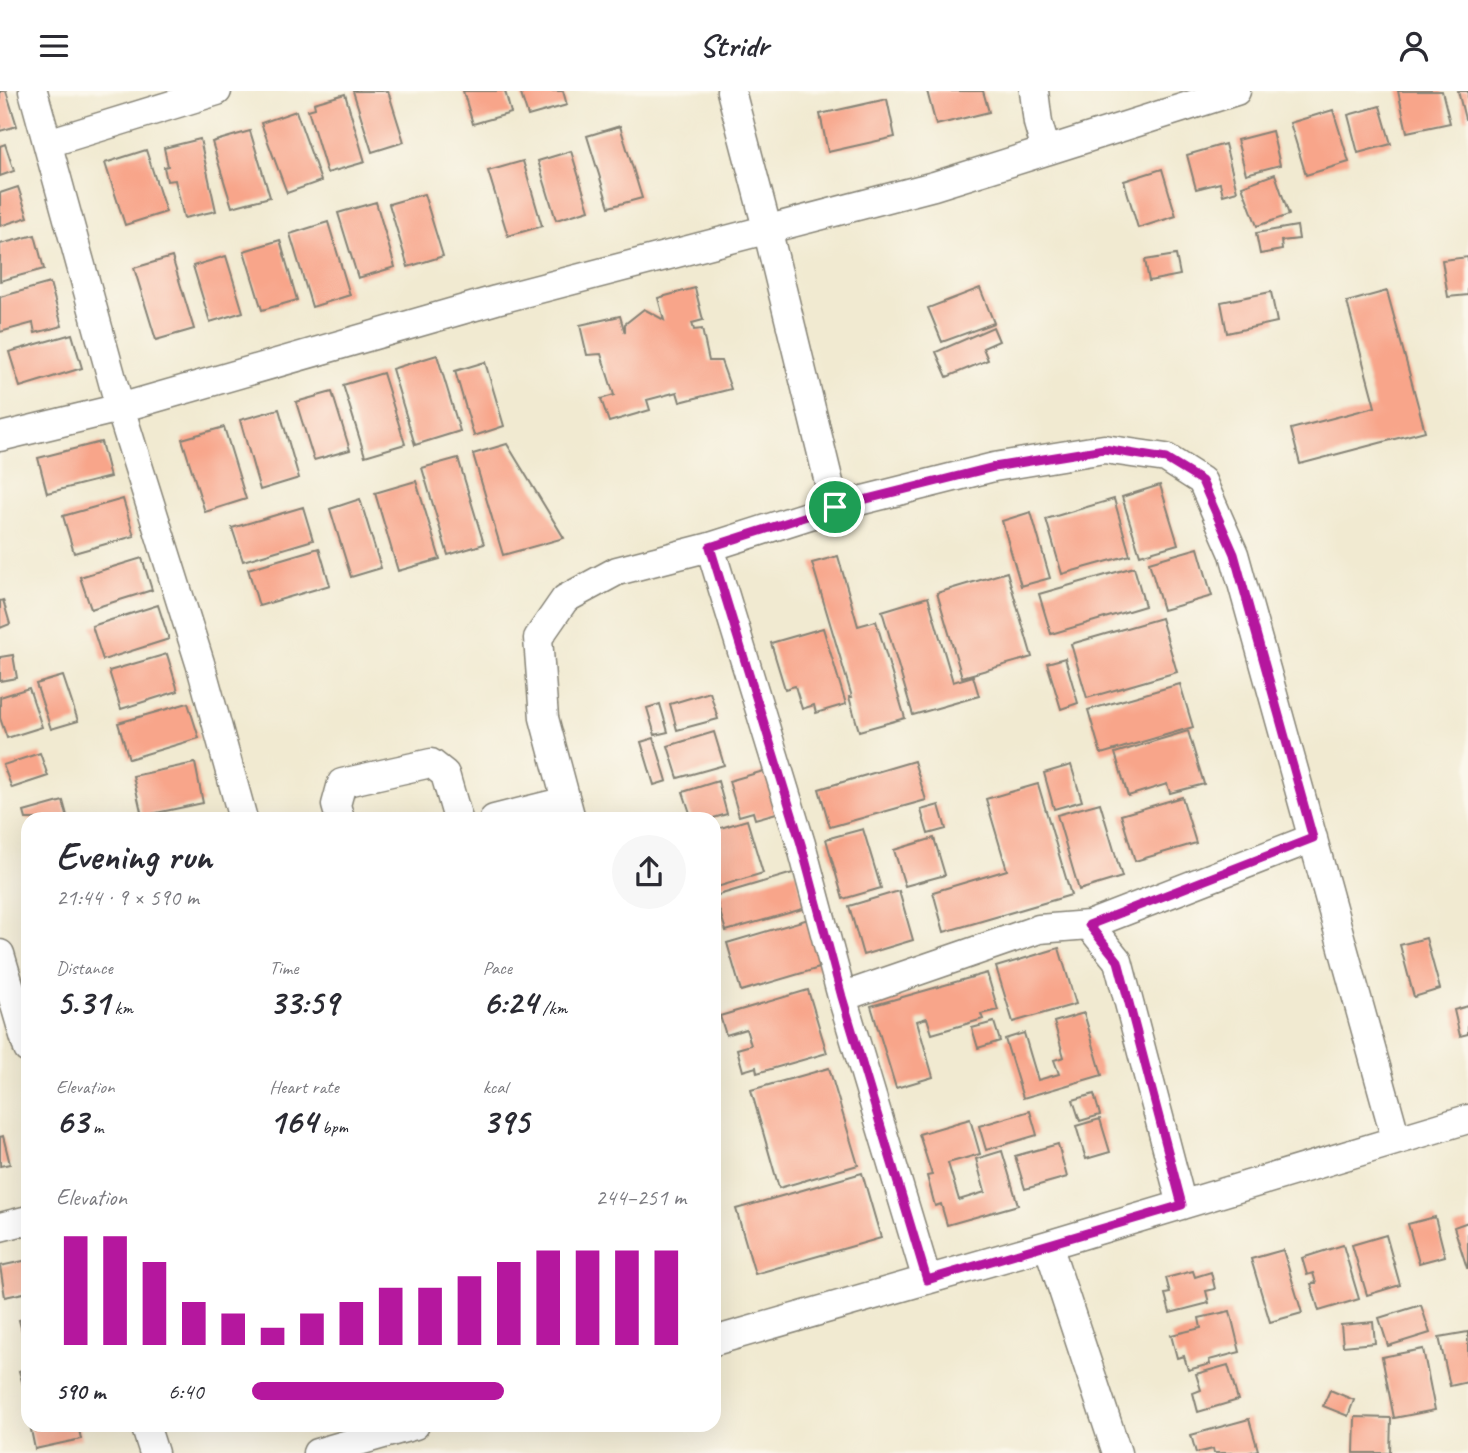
<!DOCTYPE html>
<html lang="en">
<head>
<meta charset="utf-8">
<style>
  :root { --surface:#fff; --page:#f7f7f7; --text:#2b2b33; --muted:#7c7c81; --accent:#b5179e }
  body { margin:0; font-family:Caveat,sans-serif; background:var(--page); color:var(--text); height:100vh; display:flex; flex-direction:column; font-size:26px; white-space:nowrap }
  * { box-sizing:border-box; margin:0 }
  p { font-size:23px; color:var(--muted) }
  .icon { flex:none; width:38px; height:38px; fill:none; stroke:currentColor; stroke-width:2; stroke-linecap:round; stroke-linejoin:round }
  .map { position:relative; flex:1; overflow:hidden }
  .drawer { position:absolute; left:21px; top:721px; width:700px; height:620px; display:flex; flex-direction:column; background:var(--surface); border-radius:21px; box-shadow:0 7px 28px #0002 }
  .drawer>* { flex:none }
  .pin { position:absolute; display:grid; place-items:center; width:60px; height:60px; color:#fff; margin:-30px; border:4px solid #fff; border-radius:50%; box-shadow:0 2px 7px #0007 }
  .round { display:grid; place-items:center; flex:none; width:74px; height:74px; border-radius:37px; background:var(--page) }
  .summary { display:flex; align-items:center; justify-content:space-between; height:119px; padding:0 35px }
  h1 { font-size:38px; font-weight:700; line-height:52px }
  .figures { display:grid; grid-template-columns:repeat(3,1fr); gap:10px; height:119px; padding:7px 35px }
  .figures div { display:grid; align-content:center }
  .figures b { font-size:35px; font-weight:700 }
  .figures small { font-size:19px; font-weight:400 }
  .figures p { font-size:19px }
  .chart { height:196px; padding:14px 35px }
  .chart p { display:flex; justify-content:space-between }
  .chart svg { width:100%; height:126px; margin-top:7px; stroke:var(--accent); stroke-width:6 }
  ul { padding:0 35px; list-style:none; font-size:23px }
  li { display:grid; grid-template-columns:112px 84px 1fr; align-items:center; height:52px }
  li i { height:18px; border-radius:9px; background:var(--accent) }
  header { display:flex; justify-content:space-between; align-items:center; height:91px; padding:0 35px; background:var(--surface); font-size:32px; font-weight:700 }
  .map>svg:first-child { display:block }
  .building { fill:#f8a58a }
  .lines { fill:none; stroke-linecap:round; stroke-linejoin:round }
  .minor-casing { stroke:#868376; stroke-width:31 }
  .minor { stroke:#fff; stroke-width:28 }
  .route-casing { stroke:#fff; stroke-width:14 }
  .route { stroke:#b5179e; stroke-width:9 }
</style>
</head>
<body>
<header><svg class="icon" aria-label="menu" viewBox="0 0 24 24"><path d="M4 6h16M4 12h16M4 18h16"/></svg>Stridr<svg class="icon" aria-label="person" viewBox="0 0 24 24"><circle cx="12" cy="8" r="4"/><path d="M4 21q1-7 8-7t8 7"/></svg></header>
<div class="map">
<svg width="1468" height="1362" viewBox="0 0 1468 1362">
  <rect width="100%" height="100%" fill="#fbf7ec"/>
  <filter id="ink" filterUnits="userSpaceOnUse"><feTurbulence type="fractalNoise" baseFrequency=".0143" numOctaves="2"/><feDisplacementMap in="SourceGraphic" scale="14" xChannelSelector="R" yChannelSelector="G"/><feConvolveMatrix kernelMatrix="1 2 1 2 8 2 1 2 1" color-interpolation-filters="sRGB"/></filter>
  <filter id="wash" filterUnits="userSpaceOnUse"><feTurbulence type="fractalNoise" baseFrequency=".00686" numOctaves="4" result="noise"/><feDisplacementMap in="SourceGraphic" scale="28" xChannelSelector="R" yChannelSelector="G"/><feGaussianBlur stdDeviation="1.57" result="paint"/><feColorMatrix in="noise" values="0 0 0 0 0 0 0 0 0 0 0 0 0 0 0 0 0 1.4 0 .05"/><feComposite in="paint" operator="in"/></filter>
  <g filter="url(#wash)">
    <rect width="100%" height="100%" fill="#f1ead1"/>
    <g id="blocks">
      <path class="building" d="M0 0H6L17 35 0 40Z
        M353 0H388L404 51 372 61Z
        M463 0H505L511 22 473 33Z
        M520 0H563L567 14 528 25Z
        M927 0H983L989 21 936 34Z
        M1398 0H1442L1450 32 1407 41Z
        M1458 0H1468V27L1465 28Z
        M345 3 365 71 327 82 308 19 315 17 314 12Z
        M887 8 895 46 828 61 820 23Z
        M1380 15 1391 53 1358 62 1348 24Z
        M1333 19 1349 71 1306 84 1290 32Z
        M296 20 321 90 287 102 261 32Z
        M620 35 642 107 609 116 587 45Z
        M250 40 270 106 232 116 212 51Z
        M1272 40 1280 74 1246 83 1237 49Z
        M200 48 216 120 184 127 175 89 167 90 164 76 168 75 164 57Z
        M5 53 14 80 0 85V55Z
        M1225 53 1237 100 1223 104 1220 92 1196 98 1187 64Z
        M146 59 166 121 125 134 105 72Z
        M571 60 589 119 556 129 538 70Z
        M523 70 542 135 508 145 488 80Z
        M1162 78 1176 125 1138 137 1124 90Z
        M1275 83 1289 124 1257 135 1242 95Z
        M18 96 28 126 0 135V102Z
        M424 103 443 165 408 176 389 113Z
        M376 111 395 176 358 187 338 122Z
        M328 131 350 204 312 216 290 143Z
        M1297 135 1299 148 1281 150 1282 159 1260 163 1256 142Z
        M35 144 44 178 0 190V153Z
        M280 149 297 209 262 219 244 160Z
        M1176 164 1180 184 1149 190 1145 169Z
        M226 165 243 221 210 231 193 175Z
        M172 166 194 238 156 249 134 177Z
        M1468 166V204L1448 206 1442 169Z
        M50 192 62 235 35 242 33 232 0 241V206Z
        M695 197 703 229 692 232 694 239 702 238 709 270H721L731 298 680 311 677 301 647 309 650 319 609 331 601 308 614 304 601 263 587 264 580 234 620 225 625 242V233L644 218 664 229 658 207Z
        M980 197 994 232 942 251 928 217Z
        M1387 200 1425 340 1300 373 1291 338 1375 316 1347 211Z
        M1271 201 1277 231 1227 242 1221 211Z
        M993 236 999 250 983 257 988 269 947 286 936 261Z
        M72 243 82 277 20 296 9 261Z
        M437 264 460 340 415 354 392 278Z
        M485 271 504 335 474 345 455 280Z
        M383 282 405 353 365 365 343 294Z
        M332 301 350 359 314 369 296 311Z
        M279 318 299 387 260 399 240 329Z
        M224 336 246 408 205 421 182 348Z
        M101 351 110 386 47 402 38 367Z
        M507 353 564 447 503 464 473 363Z
        M458 367 484 453 448 464 422 377Z
        M416 390 440 468 398 480 375 402Z
        M1160 394 1178 453 1140 464 1122 406Z
        M123 408 134 445 74 462 63 425Z
        M360 408 381 477 351 486 330 418Z
        M1114 408 1130 464 1062 483 1046 428Z
        M303 416 313 449 243 470 232 437Z
        M1031 421 1050 487 1021 495 1002 430Z
        M319 457 330 494 259 515 248 478Z
        M1198 457 1212 505 1163 519 1149 471Z
        M838 465 858 535 876 530 905 627 859 640 849 606H852L812 472Z
        M142 467 152 499 91 518 80 486Z
        M1134 476 1145 515 1051 543 1039 503Z
        M1007 481 1032 566 962 586 937 502Z
        M928 506 953 591 973 585 979 605 913 624 882 520Z
        M3 509 10 533 0 537V510Z
        M158 514 169 548 103 569 92 535Z
        M1161 527 1177 581 1087 607 1071 553Z
        M823 537 846 613 816 622 814 614 802 618 795 595 785 598 771 552Z
        M167 563 178 600 121 618 109 580Z
        M13 564 17 587 0 590V566Z
        M1065 567 1078 612 1061 618 1047 572Z
        M63 585 78 630 51 638 36 593Z
        M1180 593 1193 636 1101 663 1088 619Z
        M29 597 42 636 7 647 0 627V606Z
        M710 601 718 628 677 639 670 613Z
        M188 612 199 647 129 668 118 632Z
        M660 613 668 641 655 644 647 617Z
        M1188 640 1204 693 1170 702 1167 693 1128 705 1115 662Z
        M714 641 724 674 678 687 668 655Z
        M654 647 667 690 654 694 641 651Z
        M40 662 48 685 12 697 3 674Z
        M914 670 926 709 830 736 819 698Z
        M195 672 203 712 142 725 133 685Z
        M1071 674 1082 710 1054 718 1044 682Z
        M767 679 780 721 755 728 753 721 739 725 729 690Z
        M718 690 727 723 710 728H692L683 701Z
        M1038 693 1071 804 944 841 933 801 1007 779 986 708Z
        M1182 706 1196 752 1135 770 1121 724Z
        M63 710 68 728H26L24 721Z
        M1100 712 1122 786 1079 799 1057 724Z
        M939 714 946 738 928 743 921 719Z
        M747 729 763 782 714 797V739Z
        M863 738 881 797 843 808 826 748Z
        M934 747 945 784 905 795 894 759Z
        M796 781 806 817 726 840 715 805Z
        M899 800 913 849 863 864 849 815Z
        M812 827 826 875 741 900 727 852Z
        M1426 847 1440 898 1414 906 1400 854Z
        M1059 857 1076 913 1013 931 996 876Z
        M987 882 998 919 981 923 983 928 932 943 927 927 917 930 933 986 896 997 871 915Z
        M808 899 827 962 757 982 756 976 743 980 737 958 751 954 746 938 726 944 720 925Z
        M1468 915V943L1460 945 1454 919Z
        M1084 922 1102 984 1023 1007 1005 948 1024 942 1038 989 1059 983 1054 969 1064 966 1054 931Z
        M994 931 1000 950 978 957 972 937Z
        M829 977 858 1074 779 1097 751 999Z
        M1094 1003 1100 1024 1080 1030 1073 1009Z
        M1030 1020 1037 1044 986 1059 979 1035Z
        M970 1028 980 1063 948 1072 959 1109 985 1101 976 1068 1002 1060 1018 1114 947 1134 941 1113 935 1115 927 1085 932 1084 919 1043Z
        M1100 1028 1110 1061 1086 1068 1076 1035Z
        M3 1045 10 1073 0 1075V1046Z
        M1058 1053 1067 1086 1025 1098 1015 1065Z
        M862 1082 881 1147 755 1183 736 1118Z
        M1435 1126 1445 1165 1419 1172 1408 1133Z
        M1468 1131V1177H1467L1454 1136Z
        M1386 1144 1400 1194 1367 1204 1352 1154Z
        M1343 1154 1359 1208 1319 1220 1311 1193 1316 1192 1313 1182 1307 1184 1302 1167Z
        M1283 1159 1302 1222 1270 1231 1251 1168Z
        M28 1169V1201L5 1206 0 1175Z
        M1193 1180 1195 1186 1211 1181 1215 1198 1206 1200 1209 1212 1170 1222 1165 1203 1170 1202 1166 1187Z
        M1421 1214 1430 1242 1388 1255 1379 1227Z
        M1230 1220 1240 1261 1209 1269 1210 1273 1188 1279 1184 1265 1177 1267 1171 1244 1201 1237 1199 1227Z
        M28 1227V1255H26L19 1229Z
        M1373 1231 1375 1252 1343 1255 1341 1234Z
        M1468 1241V1291L1450 1295 1439 1246Z
        M1423 1258 1435 1319 1394 1327 1382 1266Z
        M1228 1274 1238 1309 1198 1321 1193 1302 1201 1299 1196 1283Z
        M28 1277V1308H27L19 1280Z
        M1330 1299 1354 1309 1348 1325 1323 1315Z
        M1355 1326 1391 1327 1390 1362H1354Z
        M1249 1328 1258 1359 1248 1362H1214L1213 1358 1196 1362 1191 1344Z
        M30 1334H78L81 1348 35 1358Z"/>
    </g>
  </g>
  <g filter="url(#ink)">
    <use href="#blocks" fill-opacity="0" stroke="#868376" stroke-width="2"/>
    <g class="lines">
      <g class="minor-casing">
        <path id="minor" d="M33 0 120 317 200 572 243 728
          M731 0 767 137 835 416
          M48 52 217 0
          M1046 60 1236 0
          M0 346 120 317 496 209 934 95 1046 60 1038 32 1034 0
          M710 456 801 753 842 906 927 1189
          M340 728 336 714 342 692 431 672 445 683 458 728
          M494 728 566 710
          M571 728 544 627 538 547 565 508 617 480 710 456 835 416 994 376 1104 358 1166 367 1202 390 1234 463 1396 1048
          M1089 834 1313 747
          M0 863 28 958
          M842 906 1039 838 1089 834 1118 870 1182 1114
          M0 1136 28 1129
          M1048 1154 1117 1362
          M714 1250 1048 1154 1468 1028
          M145 1334 154 1362
          M317 1362 415 1334"/>
      </g>
      <use href="#minor" class="minor"/>
    </g>
  </g>
  <g class="lines" filter="url(#ink)">
    <g class="route-casing">
      <path id="route" d="M1104 358 1166 368 1202 390 1234 463 1313 747 1089 834 1118 870 1182 1114 927 1189 842 906 801 753 710 456 835 416 994 376Z"/>
    </g>
    <use href="#route" class="route"/>
  </g>
</svg>
<div class="pin" style="left:835px;top:416px;background:#1e9e55"><svg class="icon" aria-label="arrive" viewBox="0 0 24 24"><path d="M6 21V4h12l-3 4 3 4H6"/></svg></div>
<section class="drawer">
<div class="summary"><div><h1>Evening run</h1><p>21:44 · 9 × 590 m</p></div><a class="round"><svg class="icon" aria-label="share" viewBox="0 0 24 24"><path d="M12 15V3M7 8l5-5 5 5M5 13v7h14v-7"/></svg></a></div>
<div class="figures">
<div><p>Distance</p><b>5.31<small> km</small></b></div>
<div><p>Time</p><b>33:59</b></div>
<div><p>Pace</p><b>6:24<small> /km</small></b></div>
</div>
<div class="figures">
<div><p>Elevation</p><b>63<small> m</small></b></div>
<div><p>Heart rate</p><b>164<small> bpm</small></b></div>
<div><p>kcal</p><b>395</b></div>
</div>
<div class="chart"><p><span>Elevation</span>244–251 m</p>
<svg viewBox="0 0 160 44" preserveAspectRatio="none"><path d="M5 44V6M15 44V6M25 44V15M35 44V29M45 44V33M55 44V38M65 44V33M75 44V29M85 44V24M95 44V24M105 44V20M115 44V15M125 44V11M135 44V11M145 44V11M155 44V11"/></svg>
</div>
<ul>
<li><b>590 m</b>6:40<i style="width:58%"></i></li>
</ul>
</section>
</div>
</body>
</html>
